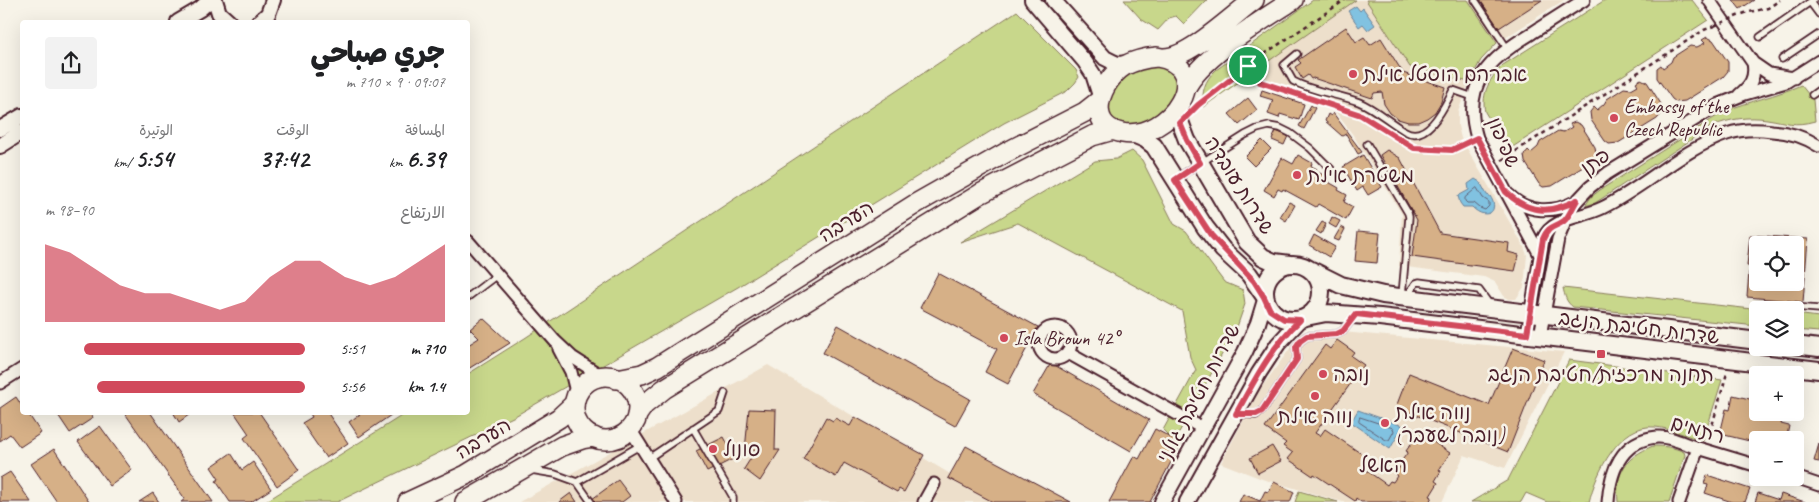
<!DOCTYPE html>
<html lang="ar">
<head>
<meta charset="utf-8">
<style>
  :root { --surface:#fff; --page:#f2f2f2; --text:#202124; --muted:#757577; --accent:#d1495b }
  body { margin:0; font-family:Caveat,"Playpen Sans Arabic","Playpen Sans Hebrew",sans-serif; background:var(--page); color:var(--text); direction:rtl; height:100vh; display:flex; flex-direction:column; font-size:19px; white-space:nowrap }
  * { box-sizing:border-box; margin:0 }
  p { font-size:16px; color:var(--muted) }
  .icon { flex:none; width:28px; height:28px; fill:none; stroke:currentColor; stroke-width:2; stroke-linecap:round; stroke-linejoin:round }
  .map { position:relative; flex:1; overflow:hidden; direction:ltr }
  .side { position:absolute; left:20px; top:20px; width:450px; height:395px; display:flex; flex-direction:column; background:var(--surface); border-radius:5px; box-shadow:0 5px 20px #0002; direction:rtl }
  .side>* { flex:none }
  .fabs { position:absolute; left:1749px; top:236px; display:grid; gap:10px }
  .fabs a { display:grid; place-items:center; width:55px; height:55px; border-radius:5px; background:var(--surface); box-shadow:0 5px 20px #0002; font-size:25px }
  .pin { position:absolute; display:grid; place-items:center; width:42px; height:42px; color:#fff; margin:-21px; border:2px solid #fff; border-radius:50%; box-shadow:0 1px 5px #0007 }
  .round { display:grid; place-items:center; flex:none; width:52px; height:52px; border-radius:5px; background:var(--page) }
  .summary { display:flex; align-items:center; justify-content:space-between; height:85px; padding:0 25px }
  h1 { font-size:28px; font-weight:800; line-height:38px }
  .figures { display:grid; grid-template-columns:repeat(3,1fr); gap:8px; height:85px; padding:5px 25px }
  .figures div { display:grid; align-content:center }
  .figures b { font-size:25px; font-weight:800 }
  .figures small { font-size:14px; font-weight:400 }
  .figures p { font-size:14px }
  .chart { height:140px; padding:10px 25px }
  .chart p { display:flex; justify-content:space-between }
  .chart svg { width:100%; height:90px; margin-top:5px; fill:var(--accent); opacity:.7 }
  ul { padding:0 25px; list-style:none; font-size:16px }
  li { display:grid; grid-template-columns:80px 60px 1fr; align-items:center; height:38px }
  li i { height:12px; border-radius:6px; background:var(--accent) }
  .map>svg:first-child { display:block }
  .built { fill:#eddfcb }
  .green { fill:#c8d78b; stroke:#897b5b }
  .water { fill:#81c2e1; stroke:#6b8198 }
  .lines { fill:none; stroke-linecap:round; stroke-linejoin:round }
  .shore { stroke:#606074; stroke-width:1 }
  .building { fill:#d6b087; stroke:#4a1f2b }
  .service-casing { stroke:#4a1f2b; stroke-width:9 }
  .minor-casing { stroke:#4a1f2b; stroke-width:15 }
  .tertiary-casing { stroke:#4a1f2b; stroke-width:18 }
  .secondary-casing { stroke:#4a1f2b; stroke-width:20 }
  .trunk-casing { stroke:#4a1f2b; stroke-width:22 }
  .path { stroke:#4a1f2b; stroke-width:2.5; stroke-dasharray:4 4; stroke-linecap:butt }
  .service { stroke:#f7f3e8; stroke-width:5.5 }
  .minor { stroke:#f7f3e8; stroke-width:11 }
  .tertiary { stroke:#f7f3e8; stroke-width:14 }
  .secondary { stroke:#f7f3e8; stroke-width:16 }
  .trunk { stroke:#f7f3e8; stroke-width:19 }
  .path-bridge { stroke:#4a1f2b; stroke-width:2.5; stroke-dasharray:4 4; stroke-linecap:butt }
  .route-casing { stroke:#fff; stroke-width:10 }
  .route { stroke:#d1495b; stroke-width:6 }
  .poi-dot { fill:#d1495b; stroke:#f7f3e8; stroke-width:2 }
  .labels { text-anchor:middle; stroke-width:5; stroke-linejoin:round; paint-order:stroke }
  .poi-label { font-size:20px; fill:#4a1f2b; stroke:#f7f3e8; text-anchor:start }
  .street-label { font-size:20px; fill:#4a1f2b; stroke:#f7f3e8 }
  .neighbourhood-label { font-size:21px; fill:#4a1f2b; stroke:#f7f3e8 }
</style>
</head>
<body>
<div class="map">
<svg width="1819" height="502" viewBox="0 0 1819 502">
  <rect width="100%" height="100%" fill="#f7f3e8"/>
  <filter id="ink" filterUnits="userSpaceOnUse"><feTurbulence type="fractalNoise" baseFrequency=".02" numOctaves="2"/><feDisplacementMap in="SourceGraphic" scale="10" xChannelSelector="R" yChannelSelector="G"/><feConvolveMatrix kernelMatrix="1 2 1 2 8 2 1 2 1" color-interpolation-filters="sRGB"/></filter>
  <g filter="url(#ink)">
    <path class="built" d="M1356 0H1366L1410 67 1469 82 1458 112V126L1461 138 1524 247 1527 255 1524 287 1516 299H1509L1504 296 1495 282 1484 277 1399 266 1402 214 1353 135 1325 98 1267 79 1258 67Z
      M1468 0H1564L1497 43Z
      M1331 331 1564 352 1505 468 1464 455 1442 502H1343L1262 479 1221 463 1259 391 1291 347 1301 338 1315 332Z
      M768 365 997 502H519Z"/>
    <path class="green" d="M1124 0H1207L1184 24 1176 16 1169 18 1158 30 1141 19Z
      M1313 0H1356L1203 107C1202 91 1204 81 1216 70Z
      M1366 0H1468L1497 43 1481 60 1469 82 1410 67Z
      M1605 0H1692L1708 20 1508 150 1485 112C1481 93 1490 78 1503 65Z
      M1017 11 1076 70 1079 77 1075 83 1067 91 1004 123 738 287 515 416 337 502H265L406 413 468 412V374L525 338Z
      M1150 66H1162L1175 75C1175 79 1178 86 1177 90 1168 131 1089 139 1111 94 1120 77 1132 71 1150 66Z
      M1801 85 1813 100 1815 121C1793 127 1788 122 1767 119 1748 116 1730 119 1712 126L1595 203 1585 206 1591 197 1600 190 1725 111C1750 101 1776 96 1801 85Z
      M1132 151 1142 160 1174 224 1186 231 1224 282 1243 290 1245 304 1237 327 1172 445V439L1163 430 1196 370 1190 357 1182 311 1018 223 960 242 1095 161 1116 159Z
      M1563 288 1761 310H1758L1757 326 1573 307C1566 302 1565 296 1563 288Z
      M1795 314 1819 317V332L1795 330Z
      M1569 360 1722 380 1703 441C1689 437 1670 428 1655 427 1619 423 1596 473 1589 502H1547L1526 493 1521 502H1471L1508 480Z
      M1653 446C1664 446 1674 447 1684 452L1685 455 1669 502H1618C1615 472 1626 457 1653 446Z
      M1299 491 1338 502H1295Z"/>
    <path class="water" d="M1356 6 1360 11 1363 8 1375 25 1368 30 1363 24 1359 27 1348 11Z
      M1475 179 1480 182 1487 195 1490 196C1501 212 1485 221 1472 207H1463L1460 203 1458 196 1469 190 1468 184Z
      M1358 410 1403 426 1390 449 1351 422Z"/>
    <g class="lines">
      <path class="shore" d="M1477 188 1483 198 1489 202V206L1485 210 1480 208 1474 203H1467L1465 201V198Z
        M1360 417 1393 428 1394 431 1389 440H1386L1359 422Z"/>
    </g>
    <path class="building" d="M1480 0H1542L1499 28Z
      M1733 0H1754L1740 9Z
      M1346 27 1356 42 1364 37 1370 45 1381 38 1403 73 1445 87 1441 102 1435 112 1427 118 1418 122H1408L1398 119 1390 113 1384 104 1382 92 1374 93 1372 98 1313 78 1311 79 1308 75 1302 79 1295 67 1301 63 1298 60Z
      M1707 37 1713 40 1728 62V71L1723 77 1685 101 1676 102 1672 99 1657 78V68L1661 65 1663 68 1671 62 1673 57 1690 46 1697 47 1705 43 1702 40Z
      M1641 79 1647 82 1661 104 1662 113 1657 119 1618 143 1609 144 1605 141 1591 120 1590 112 1594 107 1597 110 1604 104 1607 99 1624 88 1631 89 1638 85 1636 82Z
      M1262 90 1304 104 1299 120 1280 114 1279 118 1268 114 1273 100 1260 96Z
      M1248 98 1257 110 1239 125 1229 114Z
      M1311 105 1315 108 1304 129 1299 126Z
      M1333 113 1362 152 1358 154 1346 134 1342 136 1325 121 1328 114 1331 116Z
      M1575 122 1581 125 1595 147 1596 152 1595 157 1591 162 1552 186 1543 187 1539 184 1525 162 1524 155 1528 150 1531 153 1538 147 1540 142 1558 131 1564 132 1572 127 1570 124Z
      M1276 131 1288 136 1284 145 1272 140Z
      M1262 140 1271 149 1254 166 1245 157Z
      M1387 150 1400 158 1440 233 1509 243 1508 252 1519 255 1515 271 1412 257 1417 220 1380 155Z
      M1298 155 1312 163 1311 166 1317 169 1316 171 1327 177 1325 180 1339 188 1338 190 1347 195 1344 202 1353 207 1346 220 1318 204 1316 207 1283 189 1282 191 1278 189 1274 196 1264 190 1282 158 1293 164Z
      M1363 155 1382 187 1368 195 1363 187 1357 191 1343 167Z
      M1289 202 1295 205 1286 221 1280 217Z
      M1332 217 1340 221 1336 228 1329 224Z
      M1322 222 1326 224 1321 234 1316 231Z
      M1341 227 1345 229 1339 241 1334 239Z
      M1358 231 1380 233 1377 263 1355 261Z
      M1314 235 1335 247 1329 257 1309 245Z
      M1750 235 1808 239 1803 302 1747 297 1749 272H1758V282H1795V245H1758V267L1747 266Z
      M938 273 1038 327 1008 384 985 372 997 349 920 308Z
      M483 318 510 343 468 369V345L479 338 470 329Z
      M838 325 970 399 955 426 823 353Z
      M1337 340 1354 352 1351 356 1364 365 1315 433 1320 436 1325 429 1369 459 1363 468 1387 485 1390 481 1393 482 1397 476 1395 474 1402 464 1400 463 1408 452 1406 451 1413 441 1411 440 1417 431 1450 453 1439 470 1441 471 1435 481 1438 483 1430 496 1432 497 1429 502H1361L1356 498 1355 501 1314 474 1313 476 1288 459 1293 453 1283 446 1286 443 1265 428 1325 345 1330 349Z
      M1513 348 1544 360 1508 452 1396 407 1409 373 1489 405Z
      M1051 363 1149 420 1131 451 1033 394Z
      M1733 395 1758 401V412H1784L1781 424 1789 426 1786 440H1758V443L1720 434 1726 409 1730 410Z
      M16 397 22 406V412H27L41 433 20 447 10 434 0 441V408Z
      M749 409 776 410 775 450H780L760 481 744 469 756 450H745Z
      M56 412H90L93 418 70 433Z
      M124 412H150L213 502H181L185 499Z
      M173 412H193L179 422Z
      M234 412H259L299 470 277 486 244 438 249 434Z
      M309 412H327L348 443 326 458 302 423 312 417Z
      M390 412 391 415 359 437 349 422 363 412Z
      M826 417 833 421 835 418 850 426 855 417 924 455 904 492 899 489 897 492 844 463 836 477 803 459Z
      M100 426 132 470 110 486 78 442Z
      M1155 429 1181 443 1150 502H1109L1134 456 1139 459Z
      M724 437 735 458 707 472 696 451Z
      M1819 444V462L1814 461Z
      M966 446 1071 502H993L948 478Z
      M1272 446 1281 461 1258 473 1250 458Z
      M54 449 89 502H57L31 464Z
      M231 453 242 470 253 462 271 489 251 502H230L216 481 219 479 211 467Z
      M10 472 31 502H0V478Z
      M1707 475 1750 489 1745 502H1732L1705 493 1708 485 1704 484Z
      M618 480 630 496 622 502H588Z
      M1274 482 1294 492 1290 502H1239L1243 494 1260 501 1265 491 1268 492Z
      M153 493 159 502H139Z
      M571 493 577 502H559Z
      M1758 493 1779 500 1781 494 1805 502H1755Z"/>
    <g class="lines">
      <g class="service-casing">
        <path id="service" d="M1475 0 1507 48
          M1810 2 1819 14
          M1760 37 1813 0
          M1297 54 1284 65 1293 81C1313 92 1338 94 1359 102 1376 109 1389 122 1405 131 1428 144 1445 105 1453 90L1473 97
          M1782 59 1819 34
          M1812 95 1819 90
          M1367 144 1408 213 1409 217 1402 295
          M1177 178 1245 135 1257 129 1269 126 1280 128 1290 133 1310 148 1331 169
          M1407 296 1416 283 1419 282 1479 290 1490 305
          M468 297 497 275
          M1770 305 1819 309
          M1238 414 1256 415 1262 411 1297 359 1296 347 1300 341 1307 336 1337 334 1343 331 1352 319
          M693 428 733 497V502
          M649 458 719 411 725 393
          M531 470 555 474 577 482 591 502
          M577 482 641 445"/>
      </g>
      <g class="minor-casing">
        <path id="minor" d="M1709 0 1753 63C1756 78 1750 86 1739 95
          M1753 63 1769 74 1794 78
          M1509 195C1528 214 1554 213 1575 202
          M468 241 555 341 572 357 603 377
          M1539 253 1477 138C1461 84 1489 59 1532 33 1549 22 1566 11 1584 0
          M1039 343a16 16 0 1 1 32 0a16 16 0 1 1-32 0Z
          M1527 334 1543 239C1552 217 1582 218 1602 208 1645 187 1681 150 1727 134 1741 129 1757 129 1772 131 1788 132 1805 137 1819 146
          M1540 336 1558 239 1568 215 1574 204 1590 187 1608 173 1720 104 1745 94 1786 82 1819 61
          M559 349 571 372 577 396
          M1068 353 1202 428
          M0 383 22 369
          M630 429 676 502
          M1795 477 1819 485
          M924 502 934 484
          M1608 502C1610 472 1621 440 1657 437 1671 436 1684 444 1698 448 1718 454 1738 460 1758 466
          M1679 502 1698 448"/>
      </g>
      <g class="tertiary-casing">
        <path id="tertiary" d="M215 0 219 13 229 22
          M1032 0 1085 62 1093 74 1100 96
          M1053 0 1105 58 1117 64 1131 63
          M178 22 200 9 210 0
          M259 22 268 14 273 0
          M0 129 22 116
          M0 146 22 132
          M1162 502 1245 352 1258 323 1265 300
          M1187 502 1259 373 1278 344 1300 320"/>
      </g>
      <g class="secondary-casing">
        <path id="secondary" d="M1180 105 1179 119 1187 140 1247 242 1263 257 1274 262 1290 264
          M1133 134 1145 139 1154 146 1205 227 1223 250 1249 274 1265 297
          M1265 292a28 28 0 1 1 56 0a28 28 0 1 1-56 0Z
          M1311 270 1341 285 1383 295 1758 341
          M1306 317 1326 313 1380 317 1819 370
          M1795 345 1819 348"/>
      </g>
      <g class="trunk-casing">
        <path id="trunk" d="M1157 57C1218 67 1170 142 1122 133 1083 125 1101 81 1124 66 1135 60 1145 58 1157 57Z
          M1164 58C1189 58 1233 15 1254 0
          M1185 90C1198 59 1264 19 1293 0
          M574 408a32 32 0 1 1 64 0a32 32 0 1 1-64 0Z
          M617 379 642 374 657 367 917 203 1007 152 1085 112 1099 101
          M637 415 644 405 664 389 980 194 1092 136 1113 130
          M408 502 466 475 559 418 574 404
          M465 502 562 446 582 439 594 437"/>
      </g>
      <path class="path" d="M1735 17 1745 13 1768 8 1780 0
        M1248 66 1260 83 1296 94
        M1323 103 1361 115 1380 127
        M1195 108 1260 57 1345 0
        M1401 140 1414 148 1452 150 1467 143
        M1502 160 1704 30 1714 26
        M1708 440 1727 373"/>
      <use href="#service" class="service"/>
      <use href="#minor" class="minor"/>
      <use href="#tertiary" class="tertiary"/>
      <use href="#secondary" class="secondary"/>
      <use href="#trunk" class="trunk"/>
      <path class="path-bridge" d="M1714 26 1733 18"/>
    </g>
  </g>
  <g class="lines" filter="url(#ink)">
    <g class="route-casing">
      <path id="route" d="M1248 66 1260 82 1361 115 1414 148 1452 150 1477 138 1506 192C1528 214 1551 214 1577 200 1573 206 1569 217 1564 221 1554 228 1549 225 1543 239L1527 334 1356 314 1343 331 1337 334 1307 336 1300 341 1296 347 1297 359 1262 411 1256 414H1236C1254 381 1272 346 1300 320L1284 319 1270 310 1264 297 1254 281 1211 235 1175 180 1200 163 1187 140 1180 123 1198 105Z"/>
    </g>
    <use href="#route" class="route"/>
  </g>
  <g class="poi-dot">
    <circle cx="1353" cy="74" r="5"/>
    <circle cx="1614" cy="118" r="5"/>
    <circle cx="1297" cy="175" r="5"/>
    <circle cx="1004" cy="338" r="5"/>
    <rect x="1596" y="349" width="10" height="10" rx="2.5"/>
    <circle cx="1323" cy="374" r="5"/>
    <circle cx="1315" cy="396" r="5"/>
    <circle cx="1385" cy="423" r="5"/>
    <circle cx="713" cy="449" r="5"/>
  </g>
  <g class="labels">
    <g class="poi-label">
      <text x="1363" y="81">אברהם הוסטל אילת</text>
      <text x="1624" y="113">Embassy of the<tspan x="1624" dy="23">Czech Republic</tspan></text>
      <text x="1307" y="182">משטרת אילת</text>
      <text x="1014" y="345">Isla Brown 42°</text>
      <text x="1333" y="381">נובה</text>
      <text x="1601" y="381" text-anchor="middle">תחנה מרכזית/חטיבת הנגב</text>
      <text x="1395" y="419">נווה אילת<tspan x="1395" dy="23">(נובה לשעבר)</tspan></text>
      <text x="1315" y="423" text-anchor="middle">נווה אילת</text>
      <text x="723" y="456">סונול</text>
    </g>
    <g class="street-label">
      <text transform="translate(1504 142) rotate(67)" y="7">שפיפון</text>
      <text transform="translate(1595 161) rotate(-36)" y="7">פתן</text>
      <text transform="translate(1240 185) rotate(58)" y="7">שדרות עובדה</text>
      <text transform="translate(846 221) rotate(-32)" y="7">הערבה</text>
      <text transform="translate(1639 327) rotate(7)" y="7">שדרות חטיבת הנגב</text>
      <text transform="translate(1198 393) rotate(-62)" y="7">שדרות חטיבת גולני</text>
      <text transform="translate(1698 429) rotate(16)" y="7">רתמים</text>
      <text transform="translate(483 438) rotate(-31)" y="7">הערבה</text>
    </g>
    <g class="neighbourhood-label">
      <text x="1383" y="472">האשל</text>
    </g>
  </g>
</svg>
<div class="fabs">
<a><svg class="icon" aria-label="locate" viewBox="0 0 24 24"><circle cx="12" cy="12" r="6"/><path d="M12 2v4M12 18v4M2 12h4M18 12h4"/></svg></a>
<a><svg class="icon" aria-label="layers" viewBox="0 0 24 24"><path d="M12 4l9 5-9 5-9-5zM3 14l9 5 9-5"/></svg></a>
<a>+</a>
<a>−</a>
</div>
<div class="pin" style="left:1248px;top:66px;background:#1e9e55"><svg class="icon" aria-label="arrive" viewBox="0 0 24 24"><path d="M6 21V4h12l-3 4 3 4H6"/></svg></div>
<section class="side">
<div class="summary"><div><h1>جري صباحي</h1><p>09:07 · 9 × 710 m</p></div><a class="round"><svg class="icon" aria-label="share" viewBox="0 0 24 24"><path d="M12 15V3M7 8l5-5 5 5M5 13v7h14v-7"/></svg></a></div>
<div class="figures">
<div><p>المسافة</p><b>6.39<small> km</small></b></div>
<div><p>الوقت</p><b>37:42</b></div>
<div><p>الوتيرة</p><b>5:54<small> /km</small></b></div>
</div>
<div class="chart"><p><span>الارتفاع</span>90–98 m</p>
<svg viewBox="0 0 160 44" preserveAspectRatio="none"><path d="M0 44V6L10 10L20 18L30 26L40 30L50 30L60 34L70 38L80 34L90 22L100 14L110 14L120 22L130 26L140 22L150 14L160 6V44z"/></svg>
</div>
<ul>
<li><b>710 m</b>5:51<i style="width:85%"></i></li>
<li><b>1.4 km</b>5:56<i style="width:80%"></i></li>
</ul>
</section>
</div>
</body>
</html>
